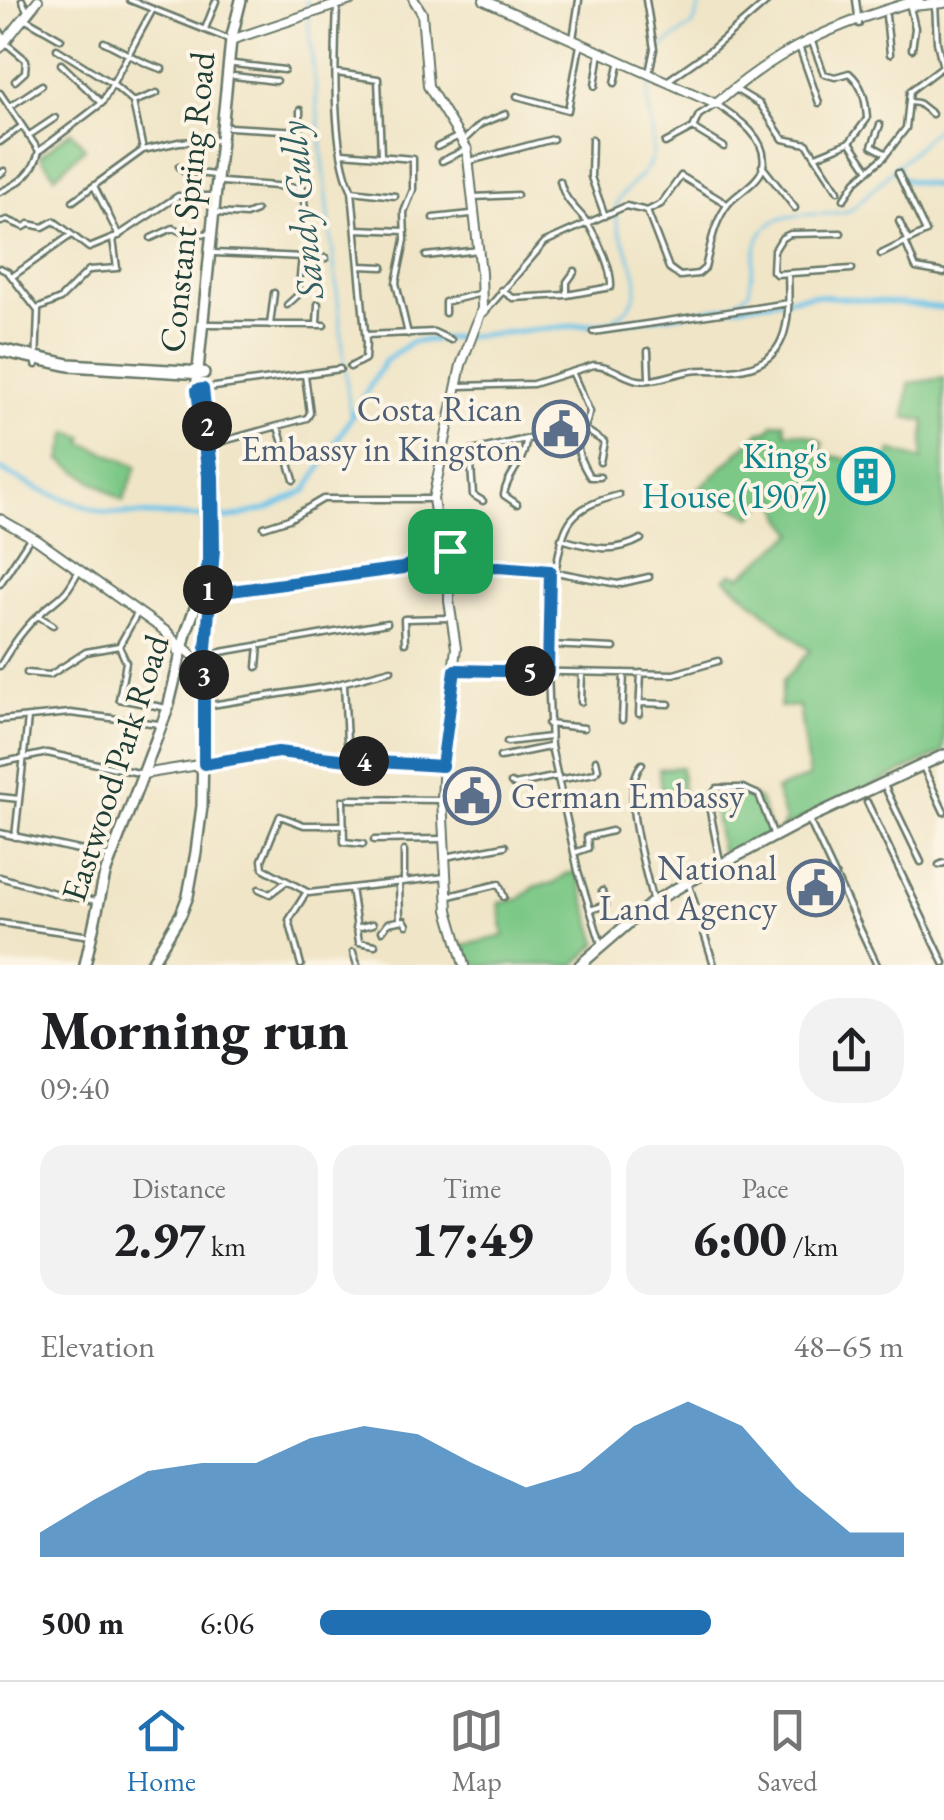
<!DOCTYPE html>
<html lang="en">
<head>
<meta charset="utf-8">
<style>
  :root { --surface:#fff; --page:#f2f2f2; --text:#202124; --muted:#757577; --line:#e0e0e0; --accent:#1f6fb2 }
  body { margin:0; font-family:"EB Garamond",serif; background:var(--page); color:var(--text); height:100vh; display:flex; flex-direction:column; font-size:38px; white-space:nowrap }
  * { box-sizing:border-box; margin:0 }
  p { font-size:32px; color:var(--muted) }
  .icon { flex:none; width:55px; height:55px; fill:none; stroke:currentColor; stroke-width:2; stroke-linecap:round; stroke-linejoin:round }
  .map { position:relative; height:965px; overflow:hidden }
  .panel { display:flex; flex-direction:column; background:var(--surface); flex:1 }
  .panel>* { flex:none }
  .pin { position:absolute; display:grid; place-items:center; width:85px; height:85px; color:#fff; margin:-42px; border-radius:20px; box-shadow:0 5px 15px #0006 }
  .km { position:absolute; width:50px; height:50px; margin:-25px; border-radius:50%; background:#222; color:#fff; font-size:28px; line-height:50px; text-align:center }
  .round { display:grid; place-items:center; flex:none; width:105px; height:105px; border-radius:40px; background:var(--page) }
  .headline { display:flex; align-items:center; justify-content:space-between; height:170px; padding:0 40px }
  h1 { font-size:55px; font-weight:800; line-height:75px }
  .figures { display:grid; grid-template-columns:repeat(3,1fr); gap:15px; height:170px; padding:10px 40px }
  .figures div { display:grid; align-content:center; border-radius:25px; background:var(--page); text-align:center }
  .figures b { font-size:50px; font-weight:800 }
  .figures small { font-size:28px; font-weight:400 }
  .figures p { font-size:28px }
  .chart { height:280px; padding:20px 40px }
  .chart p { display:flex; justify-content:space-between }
  .chart svg { width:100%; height:180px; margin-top:10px; fill:var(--accent); opacity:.7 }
  ul { padding:0 40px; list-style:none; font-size:32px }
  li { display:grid; grid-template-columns:160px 120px 1fr; align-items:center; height:75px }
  li i { height:25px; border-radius:12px; background:var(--accent) }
  .menu { display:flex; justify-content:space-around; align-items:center; height:140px; border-top:2px solid var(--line); background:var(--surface); font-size:28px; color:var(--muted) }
  .menu a { display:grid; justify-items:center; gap:5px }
  .menu .on { color:var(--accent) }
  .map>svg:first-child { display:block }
  .green { fill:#7cc886; stroke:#4e825d; stroke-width:2.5 }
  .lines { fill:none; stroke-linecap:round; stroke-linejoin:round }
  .stream { stroke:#6dc4ea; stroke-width:2.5 }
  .canal { stroke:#6dc4ea; stroke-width:5 }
  .street-casing { stroke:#687867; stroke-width:9 }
  .secondary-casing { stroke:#687867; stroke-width:12 }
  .primary-casing { stroke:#687867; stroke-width:14 }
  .highway-casing { stroke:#687867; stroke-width:16 }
  .street { stroke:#fff; stroke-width:4 }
  .secondary { stroke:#fff; stroke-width:8 }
  .primary { stroke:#fff; stroke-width:9 }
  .highway { stroke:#fff; stroke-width:11 }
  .route-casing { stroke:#fff; stroke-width:20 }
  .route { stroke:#1f6fb2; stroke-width:12 }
  .labels { text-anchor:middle; stroke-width:8; stroke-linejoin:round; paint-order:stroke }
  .street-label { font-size:35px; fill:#1f3d34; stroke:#fcf5e5 }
  .service-label { font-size:35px; fill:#4e5e75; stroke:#fcf5e5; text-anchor:end }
  .culture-label { font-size:35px; fill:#0d838f; stroke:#fcf5e5; text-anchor:end }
  .water-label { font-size:38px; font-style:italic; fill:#325f62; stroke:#fcf5e5 }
</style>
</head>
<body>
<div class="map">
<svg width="944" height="965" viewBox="0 0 944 965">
  <rect width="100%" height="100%" fill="#fcf5e5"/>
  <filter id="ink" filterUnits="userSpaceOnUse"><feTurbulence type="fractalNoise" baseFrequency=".01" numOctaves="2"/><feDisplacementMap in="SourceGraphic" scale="20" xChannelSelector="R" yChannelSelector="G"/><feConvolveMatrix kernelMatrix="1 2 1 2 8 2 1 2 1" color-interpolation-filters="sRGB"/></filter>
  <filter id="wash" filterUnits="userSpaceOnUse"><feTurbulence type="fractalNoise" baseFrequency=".0048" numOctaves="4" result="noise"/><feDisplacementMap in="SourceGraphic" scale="40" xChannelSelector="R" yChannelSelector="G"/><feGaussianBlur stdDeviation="2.25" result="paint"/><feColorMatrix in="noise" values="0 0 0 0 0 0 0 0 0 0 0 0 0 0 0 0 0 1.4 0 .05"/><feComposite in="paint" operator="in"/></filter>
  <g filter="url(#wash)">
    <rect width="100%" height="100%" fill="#f0e5c7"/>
    <path class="green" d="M71 131 85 148 55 176 40 156Z
      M944 378V752L780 830 785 822 776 790 809 777 799 706 780 707 783 681 810 651 725 578 732 573 741 576 795 533 783 518 777 497 772 494 752 517 699 489 760 432 768 431 773 424 784 422 786 432C800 432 813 434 823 443L821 453C842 460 864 461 886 465L891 450 922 460 925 421 905 417 909 383Z
      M68 432 84 437 83 443 137 466 123 501 61 460Z
      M681 767 684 804 662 805 659 769Z
      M739 791 760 800 772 834 723 860 712 799 718 792Z
      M577 872 598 943 575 965H468L461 946 504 936 499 903 519 899 536 886 555 883 566 874Z"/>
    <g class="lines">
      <path class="stream" d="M306 0 350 414
        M652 73 662 47 693 25 702 0
        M726 309 749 292C752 276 753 251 760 236 775 205 824 220 851 210L944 121
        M607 323C655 296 635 273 619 230 617 223 614 215 616 207 621 187 647 178 652 157 657 132 643 105 651 79"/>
      <path class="canal" d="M897 166 901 179 942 187
        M0 469 40 490 104 513 230 518 267 509 307 490 385 361 411 342 645 319 813 295 944 308"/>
    </g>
  </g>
  <g filter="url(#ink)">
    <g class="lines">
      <g class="street-casing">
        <path id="street" d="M22 0 27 11
          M130 0 228 39
          M646 0 654 49 649 73
          M856 0 859 24
          M935 3 937 42 944 72
          M337 5C335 54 331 149 352 191L366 343 365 359 350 367
          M910 7 915 28 912 49
          M886 16 890 54
          M26 19 61 39
          M205 29 216 1
          M0 31 8 45 26 60 25 72 15 81
          M573 39 579 0
          M104 42C124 51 140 63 162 69
          M812 42 824 74 835 77 849 73C863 85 866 101 867 119L850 142 816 156
          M57 49 111 83 133 102 143 150
          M800 49 819 103
          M61 64 102 103
          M234 64 284 70
          M337 73 378 79 381 155
          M234 76 276 81
          M667 81 711 50 769 0
          M615 83 620 60
          M595 86 600 52
          M735 89 760 104 783 139 807 144 838 191
          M0 93 39 151
          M517 96 568 110 580 45
          M133 102 157 93
          M910 102 918 103 932 114
          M9 107 42 85
          M880 125 872 146 885 153
          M229 127 300 131V110
          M693 128 724 147
          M28 136 55 118
          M592 139 591 177 605 216
          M464 140 481 124 506 114
          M0 142 22 126
          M850 142 869 170
          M437 147 457 137
          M39 151 102 103 153 9
          M343 153 413 159V190L404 212 405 240 396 283 408 334
          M442 161 467 149
          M470 161 553 139
          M179 166 183 171 214 175
          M762 166 795 208
          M0 174 4 171
          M222 182 303 188 309 258
          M94 186 119 236
          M352 191 395 196
          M0 192C20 183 34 173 39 151
          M474 197 517 195
          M844 199 856 181 884 157 906 128 910 91 943 66
          M73 201 143 150 179 142 221 140
          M647 211 669 268 680 276 698 274 705 268C711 245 713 223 729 203 738 193 757 183 762 170 772 140 736 117 716 104L699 115 693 128 665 143
          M647 211 661 204 681 176 727 204
          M218 213 246 215 256 211
          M433 218 471 214
          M899 221 908 240
          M1 222 7 220 24 227 29 224 43 227 54 221 89 248 116 237 178 196H212
          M356 229 405 231
          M841 233 790 234 782 238 774 251 773 271 776 274 852 269
          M151 238 173 228 184 233 212 234
          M906 244 916 268 944 273
          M214 253 326 258
          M881 254 926 232 898 173
          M426 256 479 250
          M360 266 383 267
          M0 268 8 272 38 311 36 365
          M13 276 71 235
          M501 290 513 298 567 295 611 287C612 269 599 242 590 227 579 208 566 206 560 181
          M567 295V282L575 271
          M287 305 298 295 302 257
          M37 309 60 299 89 270 117 268 113 239
          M445 313V302L482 293
          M484 313 545 242 626 206 647 211
          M207 324 324 325
          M317 324 318 304
          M270 325 274 293
          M593 332 789 303
          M366 335 434 332 451 340
          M648 351 649 378
          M459 386 533 384 594 365C611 365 622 377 638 380 653 383 675 373 691 371 704 369 717 371 730 370 789 367 790 323 788 274
          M201 389 340 369
          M278 427 294 480
          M586 430 604 442 600 462
          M577 436C577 453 581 463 590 477H600
          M209 445 307 418 310 413 305 375
          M470 451 473 495 483 501
          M441 458 526 439 583 434 590 412 573 374
          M517 504 504 495C506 475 526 462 526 439
          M264 527 289 519 323 499H433
          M561 539C590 547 613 555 641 539
          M451 568 540 569 618 584 649 577
          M550 571 548 672 551 746 578 871 601 944
          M555 572C565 524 565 509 619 495
          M0 584 30 538
          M38 616 53 625
          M405 643 404 619 450 618
          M549 645 614 648
          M119 646 126 662 119 699 167 708
          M210 654 387 623
          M0 666C11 647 24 627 41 613 63 593 64 599 79 570
          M257 667 259 645
          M455 670 674 674 718 661
          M27 673 50 675 86 652 119 646 138 612
          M344 685 348 760
          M581 702 582 672
          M639 703 669 704
          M205 706 330 686 391 670
          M639 714 641 673
          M0 720 70 713 159 724
          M622 720 624 673
          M548 724 584 728
          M507 742 550 737
          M500 757 549 747
          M0 763 47 753 143 774
          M642 764C619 791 645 865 652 899
          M923 767 944 812
          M558 780 595 773 598 769 596 760
          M511 783 515 785 558 776
          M884 785 921 862
          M0 797 19 799
          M349 799 440 800
          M343 800 344 842 363 844
          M867 802 944 963
          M809 820 877 965
          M343 825H304L280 816 262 860 263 868 309 893 445 877
          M0 833 111 857
          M15 837 28 718
          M374 840 443 839
          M574 853 588 848 587 837 612 831
          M445 857 505 846
          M720 861 708 801 717 788H743L759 795 774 836
          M939 865 944 863
          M0 877 61 895 97 901
          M404 881V851
          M399 882 400 921
          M688 882 714 965
          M351 888 359 942 375 945
          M259 889 270 894 287 881
          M449 896 499 884 504 897
          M590 910 606 905 602 891
          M0 923 91 936
          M356 928 373 924
          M382 931 388 923 404 920 407 925
          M353 952 357 965
          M301 965 289 920 306 893"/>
      </g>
      <g class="secondary-casing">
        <path id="secondary" d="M414 0 422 13 428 86 467 149 481 273 482 309 461 365 433 499 436 519 450 543 449 601 456 648 445 736 442 800 448 910 464 965
          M484 0 716 104C779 48 838 23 918 0
          M912 6 944 3
          M231 40 351 0
          M0 48 38 0
          M0 519 37 540 168 633
          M229 591 403 568H448
          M182 646 195 657 204 673
          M143 774 279 752 348 760 443 766"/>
      </g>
      <g class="primary-casing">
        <path id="primary" d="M215 581 216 587 231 591
          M166 632 176 643 179 651
          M85 965 105 874 168 708 186 633 207 574 208 476 197 380 231 40 241 0
          M150 965 181 914 188 896 196 852 202 806 204 673 212 593 213 520
          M580 965 653 902 688 882 805 820 944 755"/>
      </g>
      <g class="highway-casing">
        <path id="highway" d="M0 350 69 365 203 373"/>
      </g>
      <use href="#street" class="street"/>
      <use href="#secondary" class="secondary"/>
      <use href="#primary" class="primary"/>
      <use href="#highway" class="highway"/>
    </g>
  </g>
  <g class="lines" filter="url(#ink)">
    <g class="route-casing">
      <path id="route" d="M450 551 434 564H410L403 568 231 591C221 592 212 591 202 590L208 563V476L197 390 203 389 213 477 214 549 204 673V764L278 752 348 760 442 766 455 670 548 672 550 571 498 567 448 568 450 551"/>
    </g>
    <use href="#route" class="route"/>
  </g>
  <defs>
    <g id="civic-ring" transform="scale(2.875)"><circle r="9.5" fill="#fcf5e5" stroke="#5c6f8a" stroke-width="1.5"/><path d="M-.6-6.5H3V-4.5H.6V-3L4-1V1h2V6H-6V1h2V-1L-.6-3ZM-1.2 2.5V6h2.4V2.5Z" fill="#5c6f8a"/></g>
    <g id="building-ring" transform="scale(2.875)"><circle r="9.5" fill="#fcf5e5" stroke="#0f9aa8" stroke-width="1.5"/><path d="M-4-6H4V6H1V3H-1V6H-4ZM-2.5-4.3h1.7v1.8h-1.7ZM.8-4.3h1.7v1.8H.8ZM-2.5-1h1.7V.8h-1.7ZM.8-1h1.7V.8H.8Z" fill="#0f9aa8"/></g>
  </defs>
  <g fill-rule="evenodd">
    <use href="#civic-ring" x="561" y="429"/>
    <use href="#building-ring" x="866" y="476"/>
    <use href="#civic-ring" x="472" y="796"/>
    <use href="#civic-ring" x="816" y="888"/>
  </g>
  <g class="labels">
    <g class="street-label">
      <text transform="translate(187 202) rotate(-84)" y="12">Constant Spring Road</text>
      <text transform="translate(115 768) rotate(-72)" y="12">Eastwood Park Road</text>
    </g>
    <g class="service-label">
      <text x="522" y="421">Costa Rican<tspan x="522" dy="40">Embassy in Kingston</tspan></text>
      <text x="511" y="808" text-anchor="start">German Embassy</text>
      <text x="777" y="880">National<tspan x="777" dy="40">Land Agency</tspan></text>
    </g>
    <g class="culture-label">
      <text x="827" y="468">King's<tspan x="827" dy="40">House (1907)</tspan></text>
    </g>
    <g class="water-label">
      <text transform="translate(301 210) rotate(-96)" y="13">Sandy Gully</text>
    </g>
  </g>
</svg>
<div class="pin" style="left:450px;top:551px;background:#1e9e55"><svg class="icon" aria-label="arrive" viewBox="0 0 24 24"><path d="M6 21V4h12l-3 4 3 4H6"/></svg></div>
<b class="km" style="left:208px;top:590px">1</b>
<b class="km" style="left:207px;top:426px">2</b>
<b class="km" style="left:204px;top:675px">3</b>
<b class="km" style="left:364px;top:761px">4</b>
<b class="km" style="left:530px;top:671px">5</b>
</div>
<section class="panel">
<div class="headline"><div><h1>Morning run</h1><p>09:40</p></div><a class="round"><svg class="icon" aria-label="share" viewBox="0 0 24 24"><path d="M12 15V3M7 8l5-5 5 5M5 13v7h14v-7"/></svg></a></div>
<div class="figures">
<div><p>Distance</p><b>2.97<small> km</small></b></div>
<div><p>Time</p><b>17:49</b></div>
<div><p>Pace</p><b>6:00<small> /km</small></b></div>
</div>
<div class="chart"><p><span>Elevation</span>48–65 m</p>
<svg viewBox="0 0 160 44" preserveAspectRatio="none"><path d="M0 44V38L10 30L20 23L30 21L40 21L50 15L60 12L70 14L80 21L90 27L100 23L110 12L120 6L130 12L140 27L150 38L160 38V44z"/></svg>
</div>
<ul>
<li><b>500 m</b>6:06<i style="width:67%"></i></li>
</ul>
</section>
<nav class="menu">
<a class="on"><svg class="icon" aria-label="home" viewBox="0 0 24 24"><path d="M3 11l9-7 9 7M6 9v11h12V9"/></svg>Home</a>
<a><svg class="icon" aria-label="map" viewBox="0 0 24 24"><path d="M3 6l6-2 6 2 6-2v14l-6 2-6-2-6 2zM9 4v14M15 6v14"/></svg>Map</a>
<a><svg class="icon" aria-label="saved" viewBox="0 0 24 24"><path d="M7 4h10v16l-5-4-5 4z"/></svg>Saved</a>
</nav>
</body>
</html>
